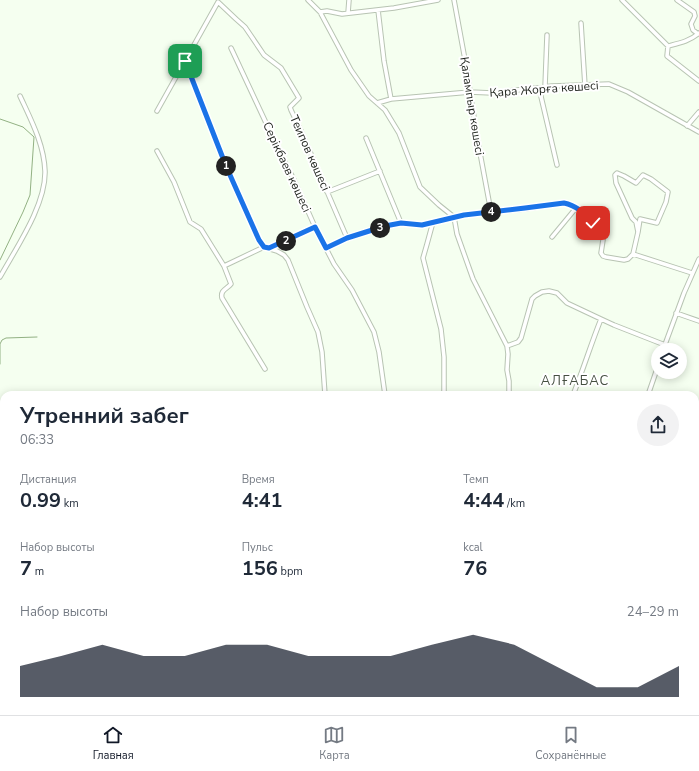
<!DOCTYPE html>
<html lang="ru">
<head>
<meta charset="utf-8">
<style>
  :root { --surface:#fff; --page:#f2f2f3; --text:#1f2937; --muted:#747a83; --line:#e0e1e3; --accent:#111827 }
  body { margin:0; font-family:"Nunito Sans",sans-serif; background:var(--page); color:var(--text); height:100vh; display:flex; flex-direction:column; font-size:15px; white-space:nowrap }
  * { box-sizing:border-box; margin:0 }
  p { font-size:13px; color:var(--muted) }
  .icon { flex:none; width:22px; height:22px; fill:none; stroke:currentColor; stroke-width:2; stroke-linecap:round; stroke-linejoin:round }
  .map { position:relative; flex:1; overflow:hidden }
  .panel { position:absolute; left:0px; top:391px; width:699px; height:324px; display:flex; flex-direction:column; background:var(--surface); border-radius:12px 12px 0 0; box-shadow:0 2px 10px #0003 }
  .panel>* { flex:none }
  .tools { position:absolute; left:651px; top:343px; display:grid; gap:8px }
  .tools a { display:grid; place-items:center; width:36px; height:36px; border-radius:50%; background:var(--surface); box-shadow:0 2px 10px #0003; font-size:20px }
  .pin { position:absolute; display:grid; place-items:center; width:34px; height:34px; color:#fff; margin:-17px; border-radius:8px; box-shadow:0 2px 6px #0006 }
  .km { position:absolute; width:20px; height:20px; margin:-10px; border-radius:50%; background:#222; color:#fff; font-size:11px; line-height:20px; text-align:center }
  .round { display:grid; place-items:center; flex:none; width:42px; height:42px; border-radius:21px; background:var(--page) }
  .headline { display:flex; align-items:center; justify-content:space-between; height:68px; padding:0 20px }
  h1 { font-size:22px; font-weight:700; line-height:30px }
  .stats { display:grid; grid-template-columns:repeat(3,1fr); gap:6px; height:68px; padding:4px 20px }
  .stats div { display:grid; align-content:center }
  .stats b { font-size:20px; font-weight:700 }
  .stats small { font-size:11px; font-weight:400 }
  .stats p { font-size:11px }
  .chart { height:112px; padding:8px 20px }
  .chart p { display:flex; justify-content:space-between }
  .chart svg { width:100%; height:72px; margin-top:4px; fill:var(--accent); opacity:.7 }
  .tabs { display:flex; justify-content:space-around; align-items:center; height:56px; border-top:1px solid var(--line); background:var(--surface); font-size:11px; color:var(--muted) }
  .tabs a { display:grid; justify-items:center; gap:2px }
  .tabs .current { color:var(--accent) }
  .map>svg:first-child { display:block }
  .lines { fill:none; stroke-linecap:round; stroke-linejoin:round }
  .stream { stroke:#92b183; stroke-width:1 }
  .minor-casing { stroke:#b8c4b3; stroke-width:5.5 }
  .major-casing { stroke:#577248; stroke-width:6 }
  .minor { stroke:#fff; stroke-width:3.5 }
  .major { stroke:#acc4a0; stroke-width:4.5 }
  .route-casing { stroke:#fff; stroke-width:8 }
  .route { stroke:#1a73e8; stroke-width:5 }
  .labels { text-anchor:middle; stroke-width:4; stroke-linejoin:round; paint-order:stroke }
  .street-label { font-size:12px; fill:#1e221c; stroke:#fff }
  .neighbourhood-label { font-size:13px; letter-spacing:1px; fill:#465042; stroke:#fff }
</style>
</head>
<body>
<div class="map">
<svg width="699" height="715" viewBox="0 0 699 715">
  <rect width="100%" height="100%" fill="#f5fff0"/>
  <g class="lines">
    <path class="stream" d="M0 119 23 127 34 137 30 195 23 212 0 260
      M0 364V344L2 340 6 338 37 337"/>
    <g class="minor-casing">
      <path id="minor" d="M308 0 320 12 351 70 369 96 385 110 399 133 420 187 439 205 454 217 457 234 473 279 507 346 508 354 507 370 509 381V395
        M454 0 468 76 470 92 478 142 491 212
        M622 0 668 46
        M677 0 694 12 695 16 691 24 693 30 698 34
        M378 10 384 61 391 99
        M320 12 327 11 342 14 394 8 438 0
        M348 13 349 0
        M581 23 585 86
        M668 46 667 56 699 81
        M668 46C680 43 690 41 699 33
        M231 48 274 140 295 182 315 227 334 264 352 290 374 332 379 352 385 395
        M185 61 227 166 259 240 264 247 277 251 284 255 288 260 307 307 318 332 322 352 325 395
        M545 87 547 35
        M539 88 557 165
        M377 103 391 99 470 92 492 93 552 86 609 84 628 92 699 132
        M157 111 218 2 236 19 245 27 264 55 281 68 299 98 290 107 291 110 302 133 347 238
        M687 126 699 112
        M366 138 401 223
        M157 151 174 182 190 222 201 229 224 266 231 284C227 289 220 290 222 298L265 369
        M327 192 380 171
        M576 208 587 215 590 218 596 229 603 237V240L601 253 603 256 606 257 624 260 628 259 633 254 638 232 636 222 632 218 616 183 615 175 617 173 624 176 636 183 643 175 651 179 668 192 666 202 657 223 640 219 638 232
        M433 222 427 244 423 258 441 329 444 357V395
        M269 248 315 227
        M325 248 347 238 385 226 401 223 422 225 464 215 525 209 564 203 570 204 576 208 552 237
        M633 254 692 273
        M224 266 264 247
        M0 277C16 248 46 205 45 171 44 144 31 120 20 96
        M676 313 699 321
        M507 346 518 342 521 338 532 299 535 296 542 292 549 291 557 293 567 303 601 319 614 325 665 345
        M663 350 684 293 699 259
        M573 395C583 370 591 344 601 319
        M648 395 658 366
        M695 531 699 532
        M0 545H4
        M695 559H699
        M202 711V715
        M247 711 248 715
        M282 711V715
        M13 715 14 712 16 711
        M141 715 151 711
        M320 715V711
        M368 715V711
        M429 715 430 711
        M476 715V711
        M514 715V711
        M581 715V711
        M644 715 645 711"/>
    </g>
    <g class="major-casing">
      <path id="major" d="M695 587 699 573
        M663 711 664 715"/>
    </g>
    <use href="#minor" class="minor"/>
    <use href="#major" class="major"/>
  </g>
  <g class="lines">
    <g class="route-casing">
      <path id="route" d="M185 61 226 166 259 240 264 247 269 248 315 227 326 248 347 238 385 226 401 223 422 225 464 215 525 208 564 203C574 205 588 214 593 223"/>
    </g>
    <use href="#route" class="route"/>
  </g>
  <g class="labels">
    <g class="street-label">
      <text transform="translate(544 89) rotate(-4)" y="4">Қара Жорға көшесі</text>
      <text transform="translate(472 106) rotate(81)" y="4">Қалампыр көшесі</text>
      <text transform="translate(310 153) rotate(66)" y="4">Теипов көшесі</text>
      <text transform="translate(287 167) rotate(65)" y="4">Серікбаев көшесі</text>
    </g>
    <g class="neighbourhood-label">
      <text x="575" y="385">АЛҒАБАС</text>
    </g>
  </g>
</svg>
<div class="tools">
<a><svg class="icon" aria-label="layers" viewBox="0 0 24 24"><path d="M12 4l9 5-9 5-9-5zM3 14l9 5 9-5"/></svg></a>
</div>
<div class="pin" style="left:185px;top:61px;background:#1e9e55"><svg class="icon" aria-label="arrive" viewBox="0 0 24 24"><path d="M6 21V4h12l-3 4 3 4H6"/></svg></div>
<div class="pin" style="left:593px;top:223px;background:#d93025"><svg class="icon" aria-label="check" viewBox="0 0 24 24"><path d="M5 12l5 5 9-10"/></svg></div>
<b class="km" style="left:226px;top:166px">1</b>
<b class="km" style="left:286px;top:241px">2</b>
<b class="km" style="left:380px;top:228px">3</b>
<b class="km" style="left:491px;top:212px">4</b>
<section class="panel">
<div class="headline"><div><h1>Утренний забег</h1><p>06:33</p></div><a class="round"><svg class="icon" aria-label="share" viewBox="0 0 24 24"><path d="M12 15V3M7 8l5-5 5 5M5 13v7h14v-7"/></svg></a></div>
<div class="stats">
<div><p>Дистанция</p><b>0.99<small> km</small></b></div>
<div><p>Время</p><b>4:41</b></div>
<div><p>Темп</p><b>4:44<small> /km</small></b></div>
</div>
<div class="stats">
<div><p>Набор высоты</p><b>7<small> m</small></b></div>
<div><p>Пульс</p><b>156<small> bpm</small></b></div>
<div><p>kcal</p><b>76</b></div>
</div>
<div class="chart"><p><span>Набор высоты</span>24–29 m</p>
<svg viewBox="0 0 160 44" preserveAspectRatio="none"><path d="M0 44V25L10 19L20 12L30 19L40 19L50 12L60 12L70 19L80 19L90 19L100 12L110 6L120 12L130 25L140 38L150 38L160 25V44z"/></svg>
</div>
</section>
</div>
<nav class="tabs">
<a class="current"><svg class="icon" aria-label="home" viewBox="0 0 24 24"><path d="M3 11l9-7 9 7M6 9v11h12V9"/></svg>Главная</a>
<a><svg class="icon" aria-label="map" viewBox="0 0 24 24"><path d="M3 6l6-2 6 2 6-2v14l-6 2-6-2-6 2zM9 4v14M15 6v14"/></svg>Карта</a>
<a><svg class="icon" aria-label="saved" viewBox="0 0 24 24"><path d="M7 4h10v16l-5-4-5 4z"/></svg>Сохранённые</a>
</nav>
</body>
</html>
